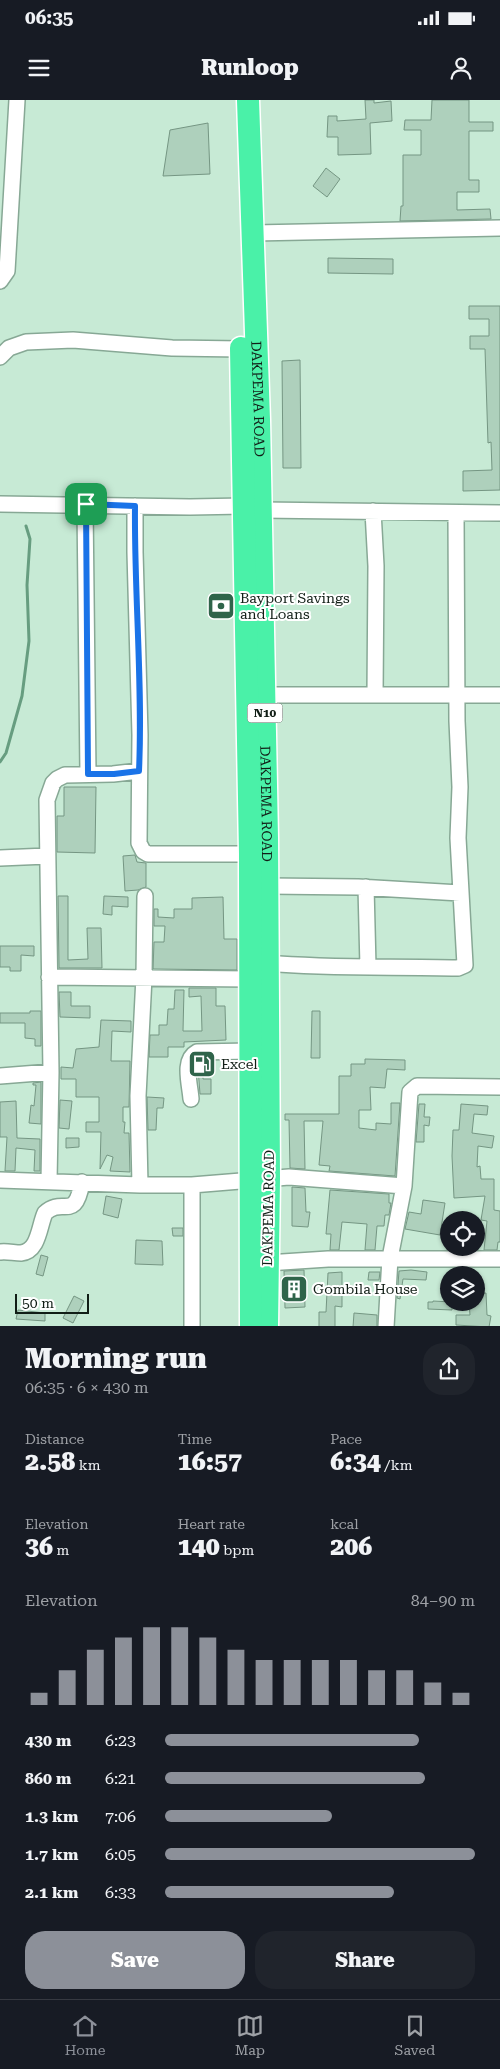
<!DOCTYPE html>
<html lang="en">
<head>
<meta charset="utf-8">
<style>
  :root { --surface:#171b24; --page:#20242c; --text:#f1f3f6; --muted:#9ea1a6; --line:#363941; --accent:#8c9099 }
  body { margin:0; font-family:"Roboto Serif",serif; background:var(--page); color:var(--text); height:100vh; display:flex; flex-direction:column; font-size:19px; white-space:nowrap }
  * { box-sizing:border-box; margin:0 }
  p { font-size:16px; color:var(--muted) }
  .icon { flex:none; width:28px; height:28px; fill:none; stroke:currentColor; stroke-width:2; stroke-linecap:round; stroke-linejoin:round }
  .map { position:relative; height:1226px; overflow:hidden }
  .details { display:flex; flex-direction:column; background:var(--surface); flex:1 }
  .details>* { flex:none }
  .tools { position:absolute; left:440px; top:1111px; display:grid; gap:10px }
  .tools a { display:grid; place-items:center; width:45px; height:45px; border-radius:50%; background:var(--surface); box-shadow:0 1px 4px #0004; font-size:25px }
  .scale { position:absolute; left:15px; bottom:12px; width:74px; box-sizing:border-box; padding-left:5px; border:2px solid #111e16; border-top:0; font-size:14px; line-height:18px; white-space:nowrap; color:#111e16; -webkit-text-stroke:4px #fff; paint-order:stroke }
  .pin { position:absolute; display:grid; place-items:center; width:42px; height:42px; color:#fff; margin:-21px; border-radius:10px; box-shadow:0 2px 8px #0006 }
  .round { display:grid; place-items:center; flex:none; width:52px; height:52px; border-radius:20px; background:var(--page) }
  .headline { display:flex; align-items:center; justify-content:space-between; height:85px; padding:0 25px }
  h1 { font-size:28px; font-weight:800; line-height:38px }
  .stats { display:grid; grid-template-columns:repeat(3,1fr); gap:8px; height:85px; padding:5px 25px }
  .stats div { display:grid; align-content:center }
  .stats b { font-size:25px; font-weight:800 }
  .stats small { font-size:14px; font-weight:400 }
  .stats p { font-size:14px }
  .chart { height:140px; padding:10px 25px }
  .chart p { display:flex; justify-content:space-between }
  .chart svg { width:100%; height:90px; margin-top:5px; stroke:var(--accent); stroke-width:6 }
  .button { display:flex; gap:10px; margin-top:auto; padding:10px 25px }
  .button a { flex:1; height:58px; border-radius:20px; background:var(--accent); color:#fff; font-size:20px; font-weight:800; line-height:58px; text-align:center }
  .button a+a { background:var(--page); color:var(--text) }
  ul { padding:0 25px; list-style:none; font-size:16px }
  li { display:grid; grid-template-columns:80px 60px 1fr; align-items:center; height:38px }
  li i { height:12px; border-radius:6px; background:var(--accent) }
  .status { display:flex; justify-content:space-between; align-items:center; height:35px; padding:0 25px; background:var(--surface); direction:ltr }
  .status svg { height:14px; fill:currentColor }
  header { display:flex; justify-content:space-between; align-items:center; height:65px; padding:0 25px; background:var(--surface); font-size:22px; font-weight:800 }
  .tabs { display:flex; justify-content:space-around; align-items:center; height:70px; border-top:1px solid var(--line); background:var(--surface); font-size:14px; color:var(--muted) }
  .tabs a { display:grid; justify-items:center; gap:2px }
  .tabs .active { color:var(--accent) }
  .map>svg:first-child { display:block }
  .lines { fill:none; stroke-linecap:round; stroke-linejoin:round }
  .stream { stroke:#679d80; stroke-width:3 }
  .building { fill:#aed0bc; stroke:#759683 }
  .minor-casing { stroke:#87a895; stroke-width:18 }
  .highway-casing { stroke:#fff; stroke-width:25 }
  .minor { stroke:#fff; stroke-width:15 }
  .highway { stroke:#4af1a8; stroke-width:22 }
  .route-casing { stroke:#fff; stroke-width:10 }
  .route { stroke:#1a73e8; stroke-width:6 }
  .labels { text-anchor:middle; stroke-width:4; stroke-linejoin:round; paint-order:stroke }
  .shield { fill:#fff; stroke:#58625c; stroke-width:1 }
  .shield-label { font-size:12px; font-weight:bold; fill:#111e16 }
  .street-label { font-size:14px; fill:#111e16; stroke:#fff }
  .poi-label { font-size:14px; fill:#111e16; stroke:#fff; text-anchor:start }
</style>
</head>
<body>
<div class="status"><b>06:35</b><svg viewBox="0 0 49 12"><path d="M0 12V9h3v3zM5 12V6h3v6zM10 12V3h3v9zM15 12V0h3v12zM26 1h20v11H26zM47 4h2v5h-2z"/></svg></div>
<header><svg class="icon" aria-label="menu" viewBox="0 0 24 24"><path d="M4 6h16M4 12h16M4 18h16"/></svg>Runloop<svg class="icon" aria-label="person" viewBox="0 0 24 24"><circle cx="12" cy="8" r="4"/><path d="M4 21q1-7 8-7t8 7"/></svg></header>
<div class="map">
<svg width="500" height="1227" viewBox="0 0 500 1227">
  <rect width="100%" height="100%" fill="#c7ead5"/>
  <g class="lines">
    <path class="stream" d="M0 662 6 653 22 596 29 541 27 485 30 439 26 426"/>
  </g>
  <path class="building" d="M365 0H374V3L391 1 392 21 370 23 371 54 338 55V37H327L328 16H337V21L366 19Z
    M432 0H469V22H493V31H469V80H479V92H457V110L490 109 491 119 400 121 401 106H403V55H421V30H404L405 20H431Z
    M208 23 210 74 163 76 170 30Z
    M326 68 340 79 327 97 313 86Z
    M328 158 393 159V174L328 173Z
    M469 206H500V390L463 391V371L492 370 491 342 488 343 485 249H470V236H489V219H469Z
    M300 260 301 368H283L282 261Z
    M64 687H96L95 753 57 752V716H64Z
    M135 755 137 762 146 763V787L138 790 125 791 123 756Z
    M58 796H68V860L88 859 87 828H101L102 868H59Z
    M104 796 128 797V807L112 806V815L103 814Z
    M223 797 224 839H237V870L153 869 154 842H164L165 826H154V809H158V817L174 818V809H192V798Z
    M0 846H34V856L21 855V871H10V867H0Z
    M189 888H216V906H225L226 940 184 942V947H168V957H149L150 935H159V925H167L168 909H174L175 890H184L183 931H202L201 896 189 897Z
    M59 892H71V906H90V918L60 917Z
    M30 911H41V946H35V939L25 938V923H0V913H30Z
    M312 911H320V958H311Z
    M101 920 131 921V932L112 931 111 961H130L129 1007H123V1022H125L124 1033H129L130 1072 110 1071 113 1057 107 1055 100 1069 101 1032H86V1022H99V997H76V979H61V967L73 968 76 949 99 947Z
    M365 959 405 960V970L387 969 385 988 370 987 371 1010H359V1028L376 1030V1023L391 1024V1003H400L395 1076 329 1071 330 1066 319 1065 323 1021H304L305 1069 290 1068 289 1020H285V1014H339V976H351V964H365Z
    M198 968H203V979H211V994H200Z
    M41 982V1024L29 1023 31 1005 34 1006 36 985H33V983Z
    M147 997 164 998 163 1008H157L156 1030H148Z
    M60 1000 72 1001 69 1029 59 1028Z
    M16 1001 17 1038 40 1039V1071H34L35 1050 16 1048 15 1071H5L7 1037H0V1002Z
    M419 1004H425L424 1017H430L429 1026 424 1025V1042H416Z
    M461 1004 488 1006 487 1015 474 1014 472 1033 494 1036 492 1048 478 1046 477 1067 480 1066 481 1079H494V1110L500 1111V1142H498L497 1150H484L487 1121 481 1120 485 1096 454 1098 452 1056 453 1030H459Z
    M66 1038H79V1047L66 1048Z
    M292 1087 305 1088 306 1112H310L308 1127 292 1126Z
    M330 1090 389 1094V1103H391L389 1115H385L384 1126H377L375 1150H365L367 1124 342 1122 339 1150H330L331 1134H326Z
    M106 1096 122 1099 118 1118 103 1114Z
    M423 1100 445 1103 440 1135 405 1129 409 1112 421 1114Z
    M172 1128H183V1136H173Z
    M136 1140 162 1141 163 1165 135 1164Z
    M41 1155 48 1157 43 1176 36 1174Z
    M304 1170 305 1207 285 1208 284 1171Z
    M411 1170 427 1172 426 1180 403 1179 400 1199 397 1198 399 1171Z
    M342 1172V1207L335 1206V1227H319V1212H326L328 1173Z
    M369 1172H380L379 1180H368Z
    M486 1193 487 1215 491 1216 489 1227 456 1225V1215H470L469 1202H476V1194Z
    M74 1196 84 1201 73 1223 63 1218Z
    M433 1201 452 1202V1210L428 1209V1202H433Z
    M18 1210 45 1213V1221L16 1219Z
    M354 1213 377 1215V1227H353Z"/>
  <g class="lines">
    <g class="minor-casing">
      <path id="minor" d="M252 133 500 128
        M0 181 7 171 17 0
        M0 257 9 248 26 242 73 240 172 248 241 249
        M0 404 190 407 244 406
        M85 405 88 674
        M135 406V452L140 635 139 743 143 751 148 754H250
        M261 410 500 413
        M373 411 376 466 375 595
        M264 595H500
        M0 758 47 756
        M268 786 358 787 460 793
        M366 787 368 867
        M268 863C331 869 395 866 458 868L465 865 458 738 460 687 457 621 456 414
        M49 877 250 879
        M0 976 51 972
        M191 999C190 984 182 960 197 952L250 951
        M0 1080 140 1085H192L289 1077 404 1086
        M49 1081 51 972 47 700 53 683 57 679 65 675 113 674 139 671
        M140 1085 138 996 144 877 145 796
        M192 1085V1227
        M0 1152C7 1151 14 1153 21 1153 39 1151 39 1126 45 1113 63 1096 75 1123 82 1082
        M267 1163 328 1159H500
        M386 1227 390 1158 404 1086 410 992 417 986 500 987"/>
    </g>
    <g class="highway-casing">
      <g id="highway">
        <path id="s1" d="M248 0 259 320 267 738 269 1079 267 1227"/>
        <path d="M241 248 250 754 251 1227"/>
      </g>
    </g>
    <use href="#minor" class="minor"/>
    <use href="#highway" class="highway"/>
  </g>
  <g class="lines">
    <g class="route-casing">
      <path id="route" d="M86 404 135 406C134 494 143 583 139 671L114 674H88Z"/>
    </g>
    <use href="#route" class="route"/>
  </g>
  <defs>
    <g id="bank-square" transform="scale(1.4375)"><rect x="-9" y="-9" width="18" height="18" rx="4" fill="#2f644a" stroke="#fff"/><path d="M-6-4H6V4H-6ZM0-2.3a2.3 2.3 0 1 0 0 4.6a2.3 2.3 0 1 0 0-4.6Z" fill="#fff"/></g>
    <g id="fuel-square" transform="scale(1.4375)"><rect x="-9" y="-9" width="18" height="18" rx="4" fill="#2f644a" stroke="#fff"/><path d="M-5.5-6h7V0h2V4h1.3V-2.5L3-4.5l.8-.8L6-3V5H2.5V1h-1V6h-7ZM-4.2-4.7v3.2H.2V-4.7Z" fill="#fff"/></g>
    <g id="building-square" transform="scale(1.4375)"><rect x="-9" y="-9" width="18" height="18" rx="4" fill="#2f644a" stroke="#fff"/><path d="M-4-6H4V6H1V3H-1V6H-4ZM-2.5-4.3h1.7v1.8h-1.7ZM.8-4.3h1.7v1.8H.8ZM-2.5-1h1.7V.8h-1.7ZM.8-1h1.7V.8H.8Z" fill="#fff"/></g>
  </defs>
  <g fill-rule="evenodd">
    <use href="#bank-square" x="221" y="506"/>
    <use href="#fuel-square" x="202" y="964"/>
    <use href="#building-square" x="294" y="1189"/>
  </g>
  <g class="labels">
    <rect class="shield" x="247.5" y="603.5" width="35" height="19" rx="4"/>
    <g class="shield-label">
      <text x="265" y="617">N10</text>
    </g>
    <g class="street-label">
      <text dy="5" stroke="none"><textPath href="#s1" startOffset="299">DAKPEMA ROAD</textPath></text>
      <text dy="5" stroke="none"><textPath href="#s1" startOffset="704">DAKPEMA ROAD</textPath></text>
      <text transform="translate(268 1108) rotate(-89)" y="5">DAKPEMA ROAD</text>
    </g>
    <g class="poi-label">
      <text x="240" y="503">Bayport Savings<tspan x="240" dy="16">and Loans</tspan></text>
      <text x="221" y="969">Excel</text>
      <text x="313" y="1194">Gombila House</text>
    </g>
  </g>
</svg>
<div class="tools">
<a><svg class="icon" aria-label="locate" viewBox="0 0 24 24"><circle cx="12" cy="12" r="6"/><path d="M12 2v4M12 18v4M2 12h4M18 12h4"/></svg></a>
<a><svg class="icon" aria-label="layers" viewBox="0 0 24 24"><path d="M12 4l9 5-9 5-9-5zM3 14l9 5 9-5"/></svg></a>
</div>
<div class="scale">50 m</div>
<div class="pin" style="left:86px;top:404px;background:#1e9e55"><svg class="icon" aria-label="arrive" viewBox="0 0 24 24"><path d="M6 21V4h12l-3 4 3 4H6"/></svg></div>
</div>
<section class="details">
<div class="headline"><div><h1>Morning run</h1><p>06:35 · 6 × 430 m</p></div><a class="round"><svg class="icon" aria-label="share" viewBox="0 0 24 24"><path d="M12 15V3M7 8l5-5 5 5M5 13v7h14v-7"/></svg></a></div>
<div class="stats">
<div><p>Distance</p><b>2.58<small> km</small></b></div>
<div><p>Time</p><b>16:57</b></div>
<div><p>Pace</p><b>6:34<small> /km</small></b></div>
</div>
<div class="stats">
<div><p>Elevation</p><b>36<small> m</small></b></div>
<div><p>Heart rate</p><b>140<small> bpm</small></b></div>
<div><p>kcal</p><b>206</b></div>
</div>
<div class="chart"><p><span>Elevation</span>84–90 m</p>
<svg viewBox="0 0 160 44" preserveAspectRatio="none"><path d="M5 44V38M15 44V27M25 44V17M35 44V11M45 44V6M55 44V6M65 44V11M75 44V17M85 44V22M95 44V22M105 44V22M115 44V22M125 44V27M135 44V27M145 44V33M155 44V38"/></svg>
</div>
<ul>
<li><b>430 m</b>6:23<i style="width:82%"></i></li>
<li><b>860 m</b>6:21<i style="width:84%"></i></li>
<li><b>1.3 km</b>7:06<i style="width:54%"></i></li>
<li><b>1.7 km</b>6:05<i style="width:100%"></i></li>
<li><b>2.1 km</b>6:33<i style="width:74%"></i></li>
</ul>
<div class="button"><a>Save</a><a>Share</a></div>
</section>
<nav class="tabs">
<a class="active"><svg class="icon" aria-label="home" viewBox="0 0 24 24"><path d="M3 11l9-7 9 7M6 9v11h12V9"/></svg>Home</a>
<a><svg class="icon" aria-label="map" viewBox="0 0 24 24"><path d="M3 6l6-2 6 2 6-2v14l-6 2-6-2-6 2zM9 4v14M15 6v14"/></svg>Map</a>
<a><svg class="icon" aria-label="saved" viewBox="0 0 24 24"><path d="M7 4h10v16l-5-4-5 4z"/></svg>Saved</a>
</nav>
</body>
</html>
